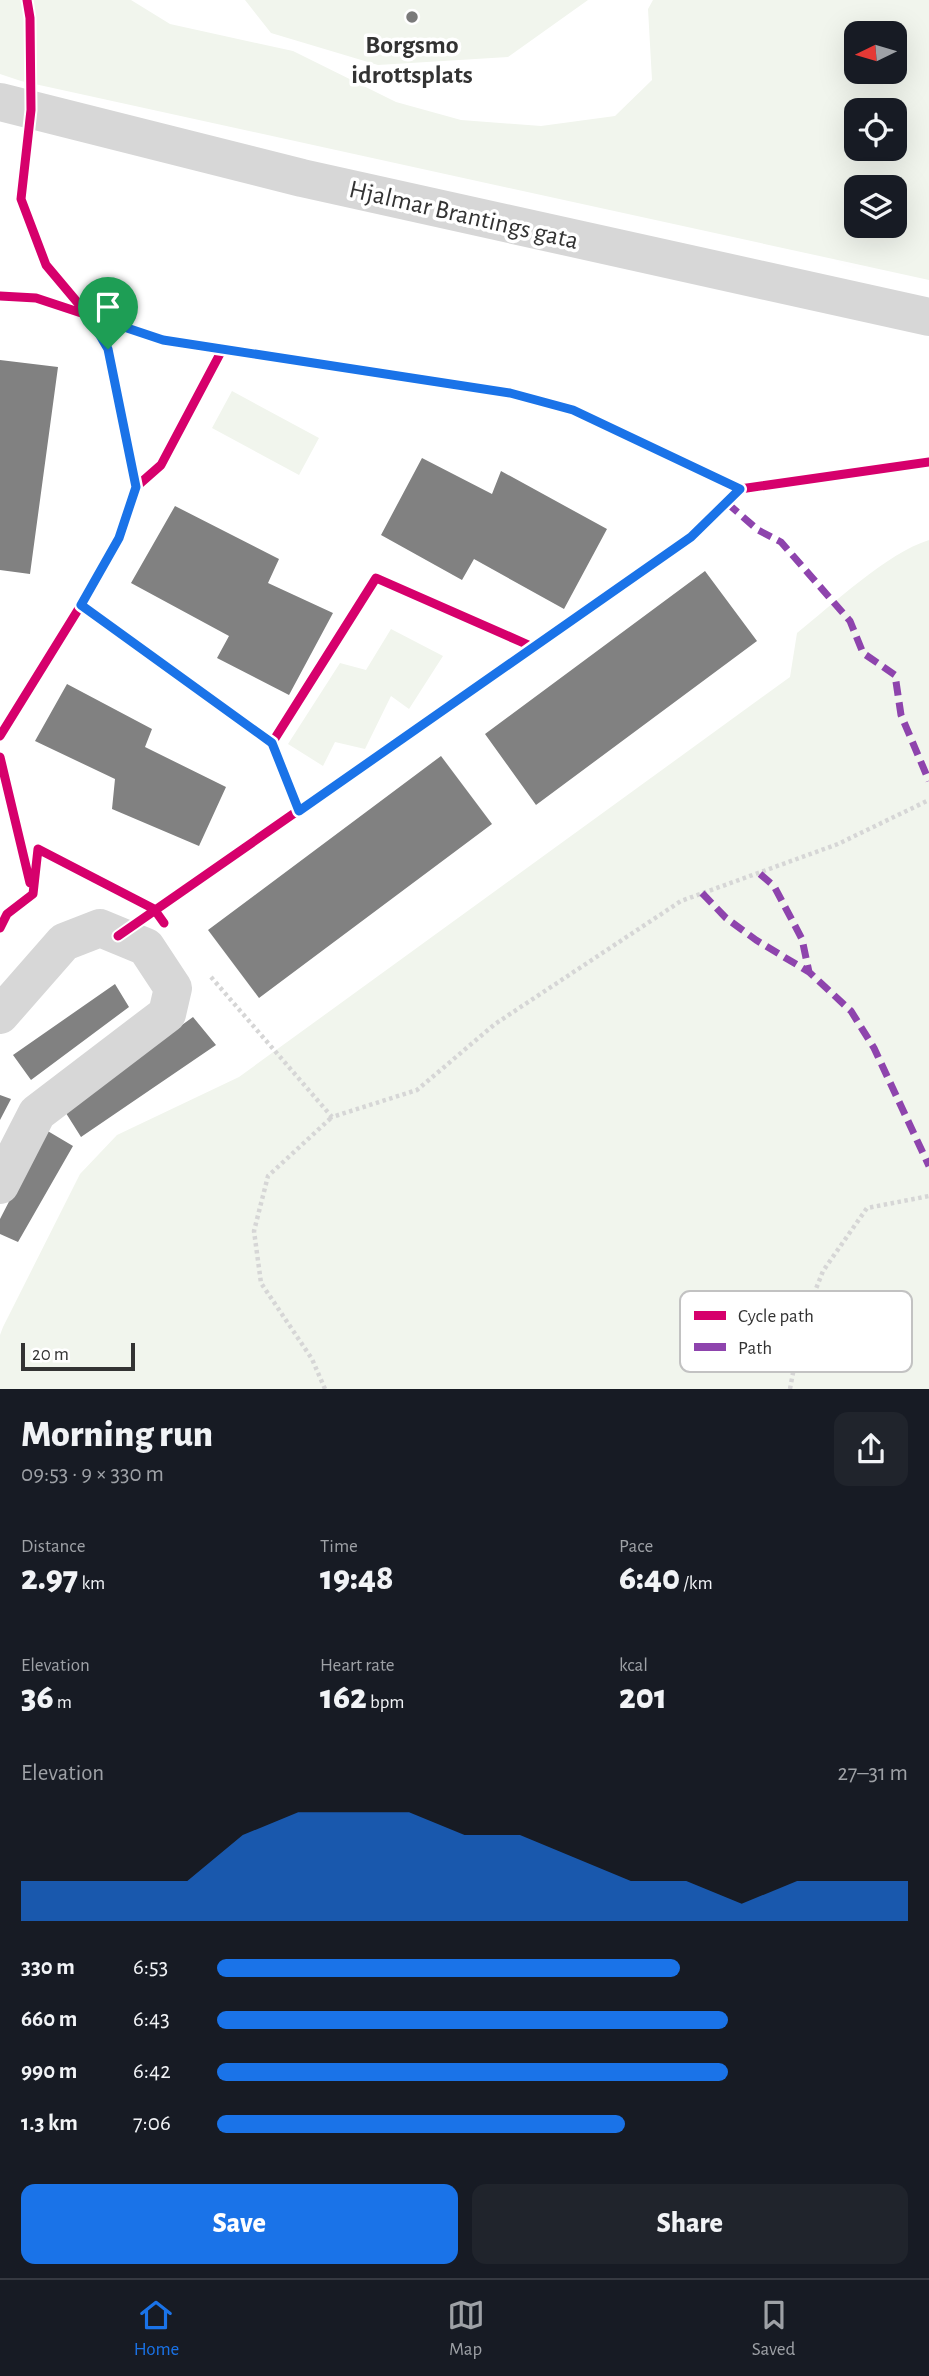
<!DOCTYPE html>
<html lang="en">
<head>
<meta charset="utf-8">
<style>
  :root { --surface:#171b24; --page:#20242c; --text:#f1f3f6; --muted:#9ea1a6; --line:#363941; --accent:#1a73e8 }
  body { margin:0; font-family:"Alegreya Sans",sans-serif; background:var(--page); color:var(--text); height:100vh; display:flex; flex-direction:column; font-size:26px; white-space:nowrap }
  * { box-sizing:border-box; margin:0 }
  p { font-size:23px; color:var(--muted) }
  .icon { flex:none; width:38px; height:38px; fill:none; stroke:currentColor; stroke-width:2; stroke-linecap:round; stroke-linejoin:round }
  .map { position:relative; height:1389px; overflow:hidden }
  .side { display:flex; flex-direction:column; background:var(--surface); flex:1 }
  .side>* { flex:none }
  .needle { width:46px; rotate:265deg }
  .controls { position:absolute; left:844px; top:21px; display:grid; gap:14px }
  .controls a { display:grid; place-items:center; width:63px; height:63px; border-radius:14px; background:var(--surface); box-shadow:0 7px 28px #0002; font-size:35px }
  .scale { position:absolute; left:21px; bottom:18px; width:114px; box-sizing:border-box; padding-left:7px; border:4px solid #333; border-top:0; font-size:19px; line-height:24px; white-space:nowrap; color:#333; -webkit-text-stroke:5px #fff; paint-order:stroke }
  .pin { position:absolute; display:grid; place-items:center; width:60px; height:60px; color:#fff; margin:-72px -30px; border-radius:50% 50% 50% 0; rotate:-45deg; box-shadow:0 0 7px #0007 }
  .pin .icon { rotate:45deg }
  .round { display:grid; place-items:center; flex:none; width:74px; height:74px; border-radius:14px; background:var(--page) }
  .overview { display:flex; align-items:center; justify-content:space-between; height:119px; padding:0 21px }
  h1 { font-size:38px; font-weight:800; line-height:52px }
  .metrics { display:grid; grid-template-columns:repeat(3,1fr); gap:10px; height:119px; padding:7px 21px }
  .metrics div { display:grid; align-content:center }
  .metrics b { font-size:35px; font-weight:800 }
  .metrics small { font-size:19px; font-weight:400 }
  .metrics p { font-size:19px }
  .chart { height:196px; padding:14px 21px }
  .chart p { display:flex; justify-content:space-between }
  .chart svg { width:100%; height:126px; margin-top:7px; fill:var(--accent); opacity:.7 }
  .cta { display:flex; gap:14px; margin-top:auto; padding:14px 21px }
  .cta a { flex:1; height:80px; border-radius:14px; background:var(--accent); color:#fff; font-size:28px; font-weight:800; line-height:80px; text-align:center }
  .cta a+a { background:var(--page); color:var(--text) }
  ul { padding:0 21px; list-style:none; font-size:23px }
  li { display:grid; grid-template-columns:112px 84px 1fr; align-items:center; height:52px }
  li i { height:18px; border-radius:9px; background:var(--accent) }
  .tabs { display:flex; justify-content:space-around; align-items:center; height:98px; border-top:2px solid var(--line); background:var(--surface); font-size:19px; color:var(--muted) }
  .tabs a { display:grid; justify-items:center; gap:4px }
  .tabs .current { color:var(--accent) }
  .map>svg:first-child { display:block }
  .green { fill:#f1f5ed; fill-rule:evenodd }
  .building { fill:#818181 }
  .lines { fill:none; stroke-linecap:round; stroke-linejoin:round }
  .path { stroke:#d6d6d6; stroke-width:4.5; stroke-dasharray:3.5 3.5; stroke-linecap:butt }
  .minor { stroke:#d7d7d7; stroke-width:38 }
  .quiet { stroke:#8e44ad; stroke-width:7; stroke-dasharray:14 7; stroke-linecap:butt }
  .cycleway-casing { stroke:#fff; stroke-width:13 }
  .cycleway { stroke:#d6006c; stroke-width:9 }
  .route-casing { stroke:#fff; stroke-width:14 }
  .route { stroke:#1a73e8; stroke-width:9 }
  .poi-dot { fill:#7a7a7a; stroke:#fff; stroke-width:2.5 }
  .labels { text-anchor:middle; stroke-width:7; stroke-linejoin:round; paint-order:stroke }
  .poi-label { font-size:26px; font-weight:bold; fill:#333; stroke:#fff }
  .street-label { font-size:26px; fill:#333; stroke:#fff }
  .key { fill:#fff; stroke:#c2c2c2; stroke-width:2 }
  .key-label { font-size:19px; fill:#333 }
</style>
</head>
<body>
<div class="map">
<svg width="929" height="1389" viewBox="0 0 929 1389">
  <rect width="100%" height="100%" fill="#fff"/>
  <path class="green" d="M0 0H131L170 24 293 51 396 102 461 120 541 126 615 116 652 80 648 9 653 0H929V280L21 81 0 74ZM856 33H894V72H856ZM856 110H894V149H856ZM856 187H894V226H856Z
    M245 0H588L508 57 378 65 271 33Z
    M232 391 319 438 299 475 212 428Z
    M929 540V1389H0V1335L3 1327 80 1174 117 1135 239 1077 790 677 797 633C832 605 887 553 929 540Z
    M391 629 443 656 409 709 391 696 365 749 335 742 323 766 288 744 340 663 366 670Z"/>
  <path class="building" d="M0 360 58 367 30 574 0 570Z
    M422 458 492 494 501 471 607 529 564 609 474 559 462 580 381 535Z
    M175 506 279 559 268 583 333 613 289 695 217 658 229 636 131 583Z
    M705 571 757 641 536 805 485 734Z
    M67 684 152 729 145 747 226 787 199 846 112 809 115 779 35 741Z
    M441 756 492 824 259 998 208 930Z
    M115 984 129 1007 31 1080 13 1055Z
    M193 1017 216 1045 81 1137 64 1110Z
    M0 1095 11 1099 0 1120Z
    M46 1130 73 1146 18 1242 0 1234V1219Z"/>
  <g class="lines">
    <path class="path" d="M211 977 332 1117 417 1090 495 1024 681 901 838 844 929 800
      M325 1389 312 1359 261 1283 254 1231 268 1176 332 1117
      M790 1389 802 1324 823 1271 867 1208 929 1196"/>
    <path class="minor" d="M0 102 302 178 929 317
      M0 1015 64 942 100 928 146 947 173 988 167 1014 37 1113 0 1185"/>
    <path class="quiet" d="M727 503 758 530 781 542 850 621 863 653 895 675 901 715 929 781
      M760 874 774 886 802 939 809 972
      M702 893 726 918 756 940 809 972 851 1011 874 1048 929 1166"/>
    <g class="cycleway-casing">
      <path id="cycleway" d="M27 0 30 18 31 110 21 199 46 265 88 315 108 349 136 487
        M0 296 36 298 163 340 510 393 573 410 740 489 929 462
        M81 605 272 743
        M0 736 81 605 119 538 136 487 161 465 222 350
        M0 757 30 883
        M299 811 272 743 376 578 533 647
        M0 928 7 914 33 894 38 849 154 909 164 923
        M118 936 691 537 740 489"/>
    </g>
    <use href="#cycleway" class="cycleway"/>
  </g>
  <g class="lines">
    <g class="route-casing">
      <path id="route" d="M88 315 163 340 510 393 573 410 740 489 691 537 299 811 272 743 81 605 119 538 136 487 108 349Z"/>
    </g>
    <use href="#route" class="route"/>
  </g>
  <circle class="poi-dot" cx="412" cy="17" r="7"/>
  <g class="labels">
    <g class="poi-label">
      <text x="412" y="53">Borgsmo<tspan x="412" dy="30">idrottsplats</tspan></text>
    </g>
    <g class="street-label">
      <text transform="translate(464 214) rotate(13)" y="9">Hjalmar Brantings gata</text>
    </g>
  </g>
  <rect x="680" y="1291" width="232" height="81" rx="10" class="key"/>
  <rect x="694" y="1311" width="32" height="9" fill="#d6006c"/>
  <rect x="694" y="1343" width="32" height="8" fill="#8e44ad"/>
  <g class="key-label">
    <text x="738" y="1322">Cycle path</text>
    <text x="738" y="1354">Path</text>
  </g>
</svg>
<div class="controls">
<a><svg class="needle" viewBox="-14 -14 28 28"><path d="M0-13l5 13h-10z" fill="#e53935"/><path d="M0 13l5-13h-10z" fill="#9ea1a6"/></svg></a>
<a><svg class="icon" aria-label="locate" viewBox="0 0 24 24"><circle cx="12" cy="12" r="6"/><path d="M12 2v4M12 18v4M2 12h4M18 12h4"/></svg></a>
<a><svg class="icon" aria-label="layers" viewBox="0 0 24 24"><path d="M12 4l9 5-9 5-9-5zM3 14l9 5 9-5"/></svg></a>
</div>
<div class="scale">20 m</div>
<div class="pin" style="left:108px;top:349px;background:#1e9e55"><svg class="icon" aria-label="arrive" viewBox="0 0 24 24"><path d="M6 21V4h12l-3 4 3 4H6"/></svg></div>
</div>
<section class="side">
<div class="overview"><div><h1>Morning run</h1><p>09:53 · 9 × 330 m</p></div><a class="round"><svg class="icon" aria-label="share" viewBox="0 0 24 24"><path d="M12 15V3M7 8l5-5 5 5M5 13v7h14v-7"/></svg></a></div>
<div class="metrics">
<div><p>Distance</p><b>2.97<small> km</small></b></div>
<div><p>Time</p><b>19:48</b></div>
<div><p>Pace</p><b>6:40<small> /km</small></b></div>
</div>
<div class="metrics">
<div><p>Elevation</p><b>36<small> m</small></b></div>
<div><p>Heart rate</p><b>162<small> bpm</small></b></div>
<div><p>kcal</p><b>201</b></div>
</div>
<div class="chart"><p><span>Elevation</span>27–31 m</p>
<svg viewBox="0 0 160 44" preserveAspectRatio="none"><path d="M0 44V30L10 30L20 30L30 30L40 14L50 6L60 6L70 6L80 14L90 14L100 22L110 30L120 30L130 38L140 30L150 30L160 30V44z"/></svg>
</div>
<ul>
<li><b>330 m</b>6:53<i style="width:67%"></i></li>
<li><b>660 m</b>6:43<i style="width:74%"></i></li>
<li><b>990 m</b>6:42<i style="width:74%"></i></li>
<li><b>1.3 km</b>7:06<i style="width:59%"></i></li>
</ul>
<div class="cta"><a>Save</a><a>Share</a></div>
</section>
<nav class="tabs">
<a class="current"><svg class="icon" aria-label="home" viewBox="0 0 24 24"><path d="M3 11l9-7 9 7M6 9v11h12V9"/></svg>Home</a>
<a><svg class="icon" aria-label="map" viewBox="0 0 24 24"><path d="M3 6l6-2 6 2 6-2v14l-6 2-6-2-6 2zM9 4v14M15 6v14"/></svg>Map</a>
<a><svg class="icon" aria-label="saved" viewBox="0 0 24 24"><path d="M7 4h10v16l-5-4-5 4z"/></svg>Saved</a>
</nav>
</body>
</html>
